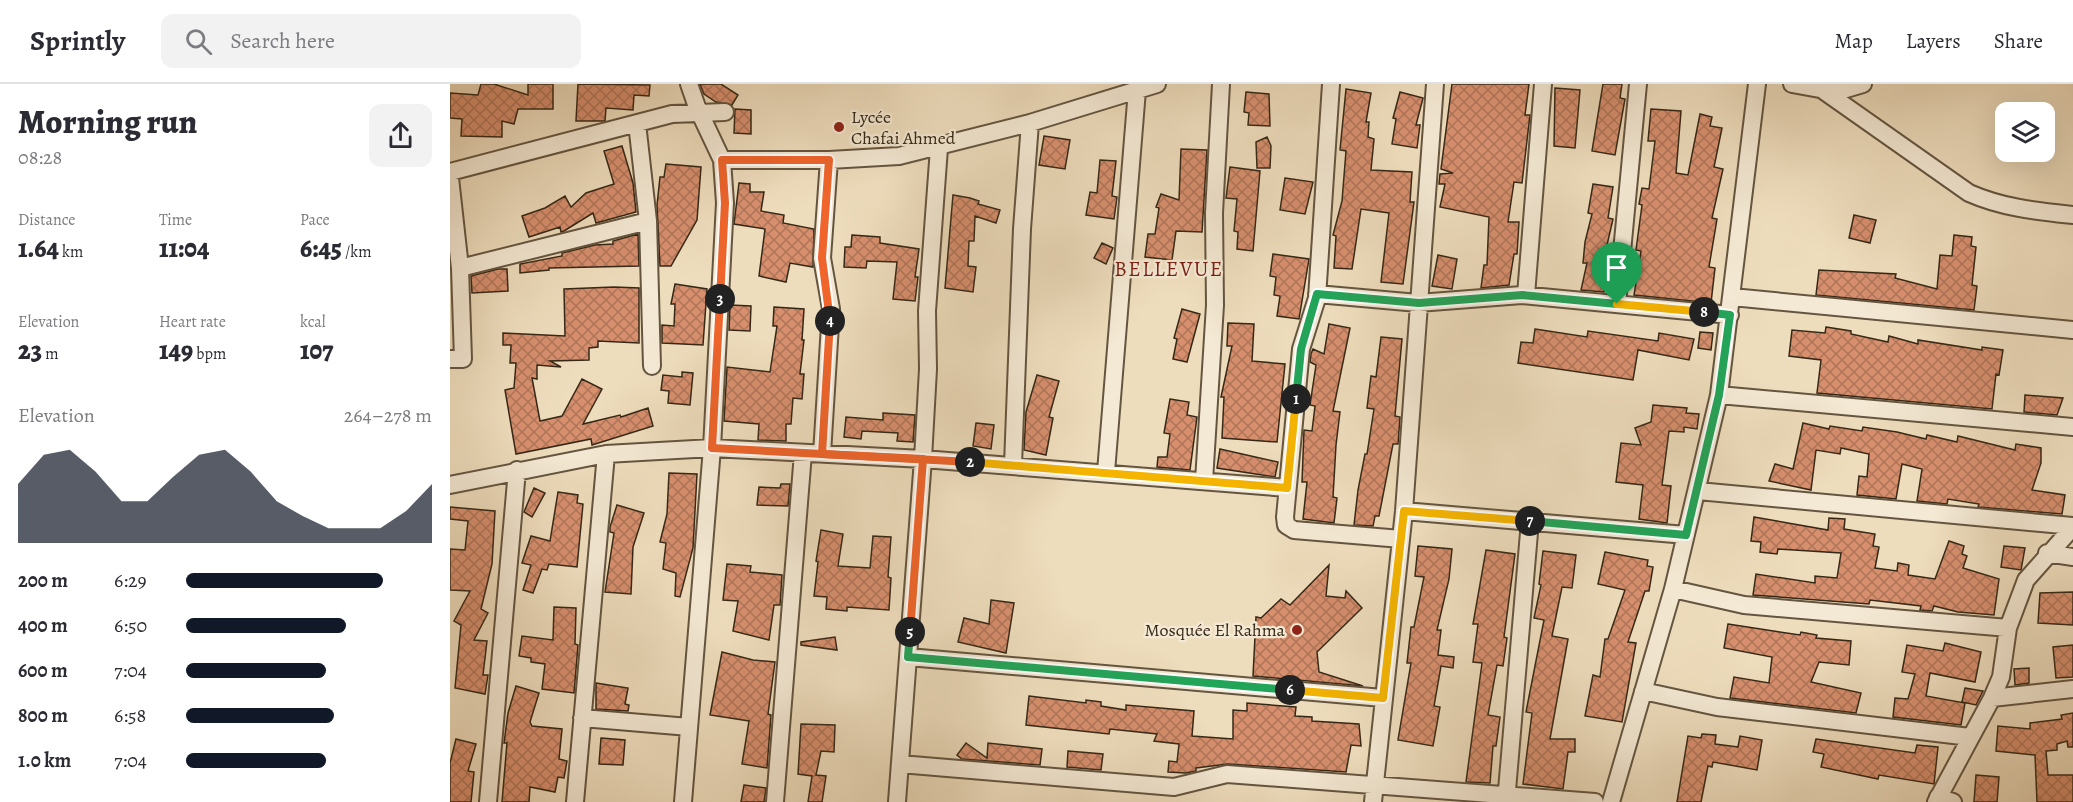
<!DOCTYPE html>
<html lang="en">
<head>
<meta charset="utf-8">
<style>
  :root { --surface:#fff; --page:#f2f2f3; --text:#2b2b33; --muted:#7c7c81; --line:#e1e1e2; --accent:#111827 }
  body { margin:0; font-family:Alegreya,serif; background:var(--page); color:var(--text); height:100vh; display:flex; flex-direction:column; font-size:22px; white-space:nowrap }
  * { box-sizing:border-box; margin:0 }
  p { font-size:20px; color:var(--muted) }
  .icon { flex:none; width:33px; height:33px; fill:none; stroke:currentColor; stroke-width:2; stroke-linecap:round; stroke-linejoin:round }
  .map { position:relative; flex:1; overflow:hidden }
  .details { display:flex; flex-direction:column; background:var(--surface); width:450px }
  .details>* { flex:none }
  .tools { position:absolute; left:1545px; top:18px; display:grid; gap:12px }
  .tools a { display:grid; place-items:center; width:60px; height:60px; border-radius:12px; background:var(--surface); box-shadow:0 6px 24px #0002; font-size:30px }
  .pin { position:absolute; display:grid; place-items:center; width:51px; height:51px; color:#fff; margin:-62px -26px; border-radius:50% 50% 50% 0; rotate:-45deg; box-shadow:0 0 6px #0007 }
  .pin .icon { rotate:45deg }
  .km { position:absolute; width:30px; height:30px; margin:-15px; border-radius:50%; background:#222; color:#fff; font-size:16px; line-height:30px; text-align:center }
  .round { display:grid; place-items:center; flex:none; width:63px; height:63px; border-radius:12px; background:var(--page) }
  .head { display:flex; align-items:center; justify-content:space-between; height:102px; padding:0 18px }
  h1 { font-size:33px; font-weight:800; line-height:45px }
  .metrics { display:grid; grid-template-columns:repeat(3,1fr); gap:9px; height:102px; padding:6px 18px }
  .metrics div { display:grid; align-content:center }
  .metrics b { font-size:26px; font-weight:800 }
  .metrics small { font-size:16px; font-weight:400 }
  .metrics p { font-size:16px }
  .chart { height:168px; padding:12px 18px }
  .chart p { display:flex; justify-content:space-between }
  .chart svg { width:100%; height:108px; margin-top:6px; fill:var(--accent); opacity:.7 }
  ul { padding:0 18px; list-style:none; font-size:20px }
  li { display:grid; grid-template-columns:96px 72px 1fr; align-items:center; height:45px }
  li i { height:15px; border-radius:8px; background:var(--accent) }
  header { display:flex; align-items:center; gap:36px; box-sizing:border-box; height:84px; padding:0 30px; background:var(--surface); border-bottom:2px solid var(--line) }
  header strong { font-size:28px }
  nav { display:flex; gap:33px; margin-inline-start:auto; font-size:21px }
  .search { width:420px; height:54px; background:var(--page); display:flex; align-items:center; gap:15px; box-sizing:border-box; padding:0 21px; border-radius:12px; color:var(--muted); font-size:22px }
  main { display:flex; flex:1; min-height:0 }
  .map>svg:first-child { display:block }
  .building { fill:url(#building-cross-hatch); stroke:#362816; stroke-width:1.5 }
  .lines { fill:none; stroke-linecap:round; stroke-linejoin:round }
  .street-casing { stroke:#645540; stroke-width:20 }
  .street { stroke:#f4e9d4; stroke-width:16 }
  .split-1-casing { stroke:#fff; stroke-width:12 }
  .split-2-casing { stroke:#fff; stroke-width:12 }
  .split-3-casing { stroke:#fff; stroke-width:12 }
  .split-4-casing { stroke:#fff; stroke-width:12 }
  .split-5-casing { stroke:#fff; stroke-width:12 }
  .split-6-casing { stroke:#fff; stroke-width:12 }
  .split-7-casing { stroke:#fff; stroke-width:12 }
  .split-8-casing { stroke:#fff; stroke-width:12 }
  .split-9-casing { stroke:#fff; stroke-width:12 }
  .split-1 { stroke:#22a559; stroke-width:8 }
  .split-2 { stroke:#f5b400; stroke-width:8 }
  .split-3 { stroke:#f0652b; stroke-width:8 }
  .split-4 { stroke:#f0652b; stroke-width:8 }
  .split-5 { stroke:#f0652b; stroke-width:8 }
  .split-6 { stroke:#22a559; stroke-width:8 }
  .split-7 { stroke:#f5b400; stroke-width:8 }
  .split-8 { stroke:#22a559; stroke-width:8 }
  .split-9 { stroke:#f5b400; stroke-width:8 }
  .poi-dot { fill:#8f2418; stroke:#f4e9d4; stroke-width:2 }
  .labels { text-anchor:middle; stroke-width:4.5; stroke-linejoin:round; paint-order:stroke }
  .poi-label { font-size:18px; fill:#362816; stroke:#f4e9d4; text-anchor:start }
  .quarter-label { font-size:21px; letter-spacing:1.5px; fill:#7a1f14; stroke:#f4e9d4 }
</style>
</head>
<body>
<header>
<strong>Sprintly</strong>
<div class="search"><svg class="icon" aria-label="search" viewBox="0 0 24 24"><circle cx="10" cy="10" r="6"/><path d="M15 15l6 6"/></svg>Search here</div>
<nav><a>Map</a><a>Layers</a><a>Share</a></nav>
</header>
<main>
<section class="details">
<div class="head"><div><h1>Morning run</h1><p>08:28</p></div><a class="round"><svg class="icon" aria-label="share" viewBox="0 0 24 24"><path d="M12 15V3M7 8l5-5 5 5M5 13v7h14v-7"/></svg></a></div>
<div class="metrics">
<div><p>Distance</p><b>1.64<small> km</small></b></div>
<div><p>Time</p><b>11:04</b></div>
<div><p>Pace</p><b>6:45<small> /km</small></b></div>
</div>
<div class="metrics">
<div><p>Elevation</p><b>23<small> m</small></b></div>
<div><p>Heart rate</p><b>149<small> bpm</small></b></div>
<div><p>kcal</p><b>107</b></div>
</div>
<div class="chart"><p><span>Elevation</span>264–278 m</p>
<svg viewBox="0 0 160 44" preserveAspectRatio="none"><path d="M0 44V20L10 8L20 6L30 15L40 27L50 27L60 17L70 8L80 6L90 15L100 27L110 33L120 38L130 38L140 38L150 31L160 20V44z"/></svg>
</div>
<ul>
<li><b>200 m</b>6:29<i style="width:80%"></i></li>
<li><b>400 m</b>6:50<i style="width:65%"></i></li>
<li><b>600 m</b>7:04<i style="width:57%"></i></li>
<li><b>800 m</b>6:58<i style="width:60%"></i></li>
<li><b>1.0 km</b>7:04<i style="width:57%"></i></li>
</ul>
</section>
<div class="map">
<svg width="1623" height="718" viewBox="0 0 1623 718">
  <defs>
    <pattern id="building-cross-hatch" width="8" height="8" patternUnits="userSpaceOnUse" patternTransform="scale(1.5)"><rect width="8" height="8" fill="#d78f6e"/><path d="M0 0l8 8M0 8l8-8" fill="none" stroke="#af7559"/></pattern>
  </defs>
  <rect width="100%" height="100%" fill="#eeddbd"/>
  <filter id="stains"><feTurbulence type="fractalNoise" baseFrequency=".00333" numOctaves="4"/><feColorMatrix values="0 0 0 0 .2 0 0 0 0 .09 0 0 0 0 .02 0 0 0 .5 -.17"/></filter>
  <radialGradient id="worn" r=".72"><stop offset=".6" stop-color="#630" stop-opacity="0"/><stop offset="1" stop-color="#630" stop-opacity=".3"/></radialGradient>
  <path class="building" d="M31 0H44L78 11V0H103V25H68L64 40 52 37V53L11 52 12 35 0 34V9L28 11Z
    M128 0 200 1 199 12 184 11 183 26 156 24 155 37H126Z
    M250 0H271L288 11 282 21 266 18 254 10Z
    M1002 0H1079L1075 31H1080L1072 99 1064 98 1058 138H1069L1067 170H1064L1059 201 1031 204 1034 181H1037L1039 133 990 123 995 100H989L990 90 1003 89 991 85Z
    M1153 0H1172L1170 14 1175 15 1165 71 1142 67Z
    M1105 4 1130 6 1125 64 1104 62Z
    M896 5 921 9 916 38H919L918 53 924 55 921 86 962 88 960 118H964L953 200 931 198 939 129 911 125 902 185 884 184 886 152 883 151 892 117 896 67 890 66Z
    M796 8 819 10 820 42 798 41 799 29 794 28Z
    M950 8 973 14 966 41H970L967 64 942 60 946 35 943 34Z
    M285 25 301 26V50L284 49Z
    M1201 25 1231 27 1226 89 1238 91 1250 30 1262 33 1260 42 1272 44 1264 83 1273 85 1262 134 1267 135 1259 183 1265 184 1261 219 1184 211 1191 167 1186 166 1192 121 1189 120 1192 104 1199 105 1205 57H1198Z
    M594 52 620 56 615 85 589 81Z
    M817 53 821 62 820 84H807L806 58Z
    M172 62 183 99 186 128 146 139 143 129 114 147 111 148 110 143 79 153 72 132 95 124 115 112 121 123 136 109 164 100 154 67Z
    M731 65 757 66 752 148 726 147 722 176 695 173 698 150H705L709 124 706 123 711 110 729 116Z
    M650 76 666 77 662 112 667 113 664 135 636 131 640 108 647 109Z
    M216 80 251 83 247 136 221 182H210L207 121 210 93H214Z
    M780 83 810 87 803 167 787 165 788 148 784 147 787 115 776 114Z
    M835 94 863 98 855 130 830 126Z
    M289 99 300 100V108H314L311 127 334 131 333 139 364 145 363 183 340 179 336 198 309 192 315 145 284 140Z
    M1143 100 1163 103 1158 134 1163 135 1157 161H1160L1154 208 1131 206 1137 179H1133L1135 158 1142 130 1138 129Z
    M503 111 520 114 529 117 528 120 550 126 546 139 525 132 524 157H519L518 182 526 183 523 208 495 204Z
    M1404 131 1426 136 1420 159 1399 154Z
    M188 150 189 182 99 184V186L70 189V180L112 172V169L145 161 163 160V157Z
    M402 151 430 153V159L469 165 465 193H468L465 217 443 215 447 178 417 177 416 184 394 183 395 163H401Z
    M1504 151 1522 153 1521 162 1526 163 1522 201 1527 202 1524 226 1366 211 1369 186 1446 190 1445 194 1487 205 1490 171 1502 172Z
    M652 159 663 164 656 180 644 174Z
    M823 170 859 175 849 235 827 232 830 212 824 211 826 193 820 192Z
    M988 171 1007 175 1002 205 982 202Z
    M48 185H57L58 207 22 209 21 192Z
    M225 200 257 205 253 261 212 259V241L224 242 225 220H221Z
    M164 203 189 204V259L148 257V263L139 264V276L100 277 111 283 87 281V295L82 294 90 337 112 332 132 295 152 305 133 340 170 331 171 333 198 324 203 342 142 361 141 355 66 370 55 306 64 304 66 279H60L61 261H53V249L115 252 114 205Z
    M280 221 301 222 300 247 279 246Z
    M324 223 354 225 352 256H354L350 290H354L352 315 343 314 341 340H336V357L308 356 309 340 274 337 277 283 320 288 327 242H323Z
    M732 225 750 230 737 278 723 275 727 255 724 254Z
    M778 239 804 240 802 277 835 280 827 358 772 354 774 313H771L782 262H777Z
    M879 240 900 244 883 327 890 328 886 361 883 413 887 414 884 439 853 435 857 398H852L854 346 862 347 865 322 860 321 866 281 860 278 861 270 863 265 874 270Z
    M1376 243 1401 247V250L1438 258 1439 252 1468 260V256L1532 266V263L1553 266 1549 291 1546 290 1542 325 1367 309 1371 276 1339 272 1342 246 1375 249Z
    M1085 245 1137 253 1138 247 1208 257 1209 249 1244 255 1239 276 1188 266 1183 296 1068 279 1071 258 1083 259Z
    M1250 248 1263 249 1261 266 1248 264Z
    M931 253 952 255 945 332 950 333 948 360H943L929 432H925L923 442 904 441 908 406 915 370H917L924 325 917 324 921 292 926 293Z
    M232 288 243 289 240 321 218 319 219 307 211 306 213 291 232 293Z
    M587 291 609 297 599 333 603 334 596 371 574 366 576 328Z
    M1575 311 1613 314 1607 331 1574 328Z
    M720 315 739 318 737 331 747 333 740 386 707 383 708 373H717L720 350 714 349Z
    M1203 321 1237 324 1236 329 1249 330 1247 345 1234 343V348L1219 347 1212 401 1221 402 1217 439 1189 435 1193 401 1166 398 1171 359 1191 361 1185 344 1201 338Z
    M433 329 465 331 463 358 447 357 448 349 412 347 411 355 394 353 396 333 433 336Z
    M526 339 544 341 541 365 523 362Z
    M1353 339 1379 345 1380 342 1412 347 1413 343 1447 348 1476 355 1477 351 1507 358 1508 352 1565 366 1566 360 1591 364V379L1582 406 1615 411 1612 430 1528 423 1529 420 1498 415 1497 420 1467 417 1472 385 1452 380 1446 415 1407 411 1409 392 1417 393 1419 370 1391 364 1390 370 1366 366 1361 406 1319 397 1325 380 1343 385Z
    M770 365 828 378 825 393 767 384Z
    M219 389 247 390 243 464 230 513 225 512 226 489 213 485 216 459 210 458 217 430Z
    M331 400H340L338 422 307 421 309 403 330 404Z
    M84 404 95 409 82 433 74 428Z
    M108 408 128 411 127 419 133 420 127 483 99 480 97 486 92 485 83 509 73 506 81 481 72 479 81 452 100 457Z
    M167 421 194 429 183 463 181 510 155 508 164 449 160 448V443Z
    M0 423 45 427 42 480 31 525 38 529 24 556 37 557 33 591H38L35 610 5 604 11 541 4 537 20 507 0 506V465L15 466 18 437 0 435Z
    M1304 433 1378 446 1379 434 1395 435 1394 445 1425 450 1423 462 1429 463 1425 484 1447 487 1448 479 1459 481 1458 491 1485 495 1499 457 1514 462 1512 470 1517 472 1513 484 1549 495 1544 531 1508 528 1484 522 1482 527 1470 526 1471 522 1420 516 1419 520 1303 511 1306 490 1365 499V492L1387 494 1391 469 1328 465 1327 470 1310 468 1311 458 1301 457Z
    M371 446 393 450 388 482 420 484 423 452 441 453 438 493 441 494 439 526 397 523V527L376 525 377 513 364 512 368 478 366 477Z
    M968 462 1002 465 999 495 987 546H991L988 571 1004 573 1003 584 991 582 984 622 990 623 983 662 948 656 961 579H957L961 543H964L974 493 965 492Z
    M1554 462 1575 464 1571 486 1551 483Z
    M1036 466 1065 470 1054 553 1057 554 1053 582 1047 581 1038 631 1050 633 1046 662H1043L1040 699 1016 698 1032 579 1023 578 1028 540H1023Z
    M1093 467 1126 471 1122 504 1112 503 1102 552 1118 555 1100 655H1125V668H1118L1113 705 1073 700 1082 629 1076 628 1094 536 1084 534 1091 501 1089 500Z
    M1155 468 1198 476 1197 482 1203 483 1199 507H1195L1178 558 1186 559 1172 638 1135 632 1143 591 1150 593 1155 555H1158L1175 506 1148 500Z
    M277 480 301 482 300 488 332 491 330 521H324L319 556 283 547 288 517 273 516Z
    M879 481 876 512 895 514 896 507 912 524 867 568 869 588 913 602 803 592 806 533 811 534 831 515 840 521Z
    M1623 508V541L1588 539 1590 509Z
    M541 516 564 519 556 569 508 558 514 534 539 540Z
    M104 523 126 524 125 560 128 561 124 609 92 605 95 580 81 578V574L69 572 72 552 103 556Z
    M1278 540 1350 551 1351 548 1367 551 1366 554 1401 557 1399 581 1369 578 1361 598 1411 609 1406 629 1280 614 1284 593 1319 599 1322 573 1274 564Z
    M385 553 387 566 351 561V558Z
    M1495 559 1531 568 1525 598 1480 589 1476 612 1515 619 1511 641 1443 633 1445 614 1458 615 1465 590 1452 588 1457 561 1493 567Z
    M1623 561V593L1606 594 1603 563Z
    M272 568 303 576 325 578 318 630 321 631 317 684 292 680 299 637 260 631Z
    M1579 584V599L1565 601 1564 585Z
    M146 599 178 604 175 620 179 621 178 627 146 625Z
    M66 602 89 609 80 638 82 642 112 645 109 675 117 677 114 694 108 693 105 708 80 703 79 718H52L57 659H54L58 629Z
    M1515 604 1533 607 1526 621 1512 618Z
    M579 612 636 619V616L651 618V622L676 626V621L744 627 742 652 783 655V626L797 627V619L846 623 845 632 862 633V637L909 640 911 662 901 661 896 688 778 680 746 684V687L736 689 718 688 719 677 727 678 729 660 704 657 707 650 660 645 659 650 576 641Z
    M1623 629V663H1618L1617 657 1607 660V666L1596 667 1598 691H1623V718H1587L1585 671 1546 667 1548 642 1580 645V639L1612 635 1611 631Z
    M351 640 385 641 384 668 371 667 366 691 376 692 372 718H358L362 692 348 690Z
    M1252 650 1266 651 1265 660 1288 663 1290 652 1312 656 1307 686 1263 678 1262 683 1258 682 1251 718H1227L1238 652 1251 654Z
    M151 654 175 656 173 681 149 680Z
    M6 655 26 660 18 687 24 688 21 718H0V679Z
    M1366 655 1465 669 1467 661 1488 663 1484 700 1429 691 1428 695 1371 683 1374 670 1363 668Z
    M516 659 537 674 538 659 592 665 590 681 512 675 507 671Z
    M618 667 653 670 651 686 617 683Z
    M1526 691 1549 693 1547 718H1524Z
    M294 701 316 704 314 718H291Z"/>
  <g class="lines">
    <g class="street-casing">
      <path id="street" d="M881 0 867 214 851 265 835 433 836 441 844 446 951 455
        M1342 0 1386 8 1413 0
        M1374 7 1519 109C1553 124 1586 127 1623 131
        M187 39 198 137 202 282
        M272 76H379L449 72 580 39 707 0
        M0 88 222 30 275 28
        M0 94 10 184 13 275H0
        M10 184 198 137
        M867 210 968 219 1072 211 1280 231
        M1076 211 1093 0
        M1282 213 1623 246
        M1167 220 1188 0
        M1269 311 1623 343
        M372 370 381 225 372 174 379 76
        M563 381 572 145 580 39
        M656 388 687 6
        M754 397 765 221 764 129 771 0
        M0 401 156 370 262 364 473 375 837 404
        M1248 407 1623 442
        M954 427 1236 451
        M1597 469 1623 473
        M1223 505 1294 521 1558 544
        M458 573 933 614
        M1193 607 1267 623 1520 653
        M1542 614 1623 605
        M132 634 239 643
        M450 680 724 703 777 690 1145 718
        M1488 713 1503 718
        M38 718 67 386
        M125 718 156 370
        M233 718 262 364 275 119 272 76 247 23 239 0
        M325 718 353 369
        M447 718 473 375 478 285 477 227 489 64
        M923 718 954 427 985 0
        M1056 718 1080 437
        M1161 718 1223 505 1269 311 1307 0
        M1486 718 1542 614 1551 593 1558 544 1576 496 1623 443"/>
    </g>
    <use href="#street" class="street"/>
  </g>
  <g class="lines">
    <g class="split-1-casing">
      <path id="split-1" d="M846 315 851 265 867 210 969 219 1072 211 1167 220"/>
    </g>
    <g class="split-2-casing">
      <path id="split-2" d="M520 378 837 404 846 315"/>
    </g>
    <g class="split-3-casing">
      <path id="split-3" d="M270 215 262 364 520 378"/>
    </g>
    <g class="split-4-casing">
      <path id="split-4" d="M270 215 275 119 272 76H379L372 174 380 237"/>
    </g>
    <g class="split-5-casing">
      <path id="split-5" d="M380 237 372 370 473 375 460 548"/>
    </g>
    <g class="split-6-casing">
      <path id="split-6" d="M460 548 458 573 840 606"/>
    </g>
    <g class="split-7-casing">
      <path id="split-7" d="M840 606 933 614 954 427 1080 437"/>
    </g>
    <g class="split-8-casing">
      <path id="split-8" d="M1080 437 1236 451 1269 311 1280 231 1254 228"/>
    </g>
    <g class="split-9-casing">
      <path id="split-9" d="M1167 220 1254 228"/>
    </g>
    <use href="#split-1" class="split-1"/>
    <use href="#split-2" class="split-2"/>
    <use href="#split-3" class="split-3"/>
    <use href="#split-4" class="split-4"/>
    <use href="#split-5" class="split-5"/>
    <use href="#split-6" class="split-6"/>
    <use href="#split-7" class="split-7"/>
    <use href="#split-8" class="split-8"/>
    <use href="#split-9" class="split-9"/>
  </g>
  <g class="poi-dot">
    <circle cx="389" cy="43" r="6"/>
    <circle cx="847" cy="546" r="6"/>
  </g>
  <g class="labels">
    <g class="poi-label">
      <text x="401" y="39">Lycée<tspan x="401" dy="21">Chafai Ahmed</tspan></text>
      <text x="835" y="552" text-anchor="end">Mosquée El Rahma</text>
    </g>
    <g class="quarter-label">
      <text x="719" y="192">BELLEVUE</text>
    </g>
  </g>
  <rect width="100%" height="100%" filter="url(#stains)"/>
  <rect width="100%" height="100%" fill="url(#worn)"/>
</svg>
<div class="tools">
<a><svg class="icon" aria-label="layers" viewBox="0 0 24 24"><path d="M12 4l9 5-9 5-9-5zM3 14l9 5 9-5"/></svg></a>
</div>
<div class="pin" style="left:1167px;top:220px;background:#1e9e55"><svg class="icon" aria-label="arrive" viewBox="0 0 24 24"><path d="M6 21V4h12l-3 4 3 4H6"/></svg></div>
<b class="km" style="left:846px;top:315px">1</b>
<b class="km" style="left:520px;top:378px">2</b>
<b class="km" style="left:270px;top:215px">3</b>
<b class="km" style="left:380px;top:237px">4</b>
<b class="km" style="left:460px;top:548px">5</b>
<b class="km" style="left:840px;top:606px">6</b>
<b class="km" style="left:1080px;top:437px">7</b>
<b class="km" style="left:1254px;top:228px">8</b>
</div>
</main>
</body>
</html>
